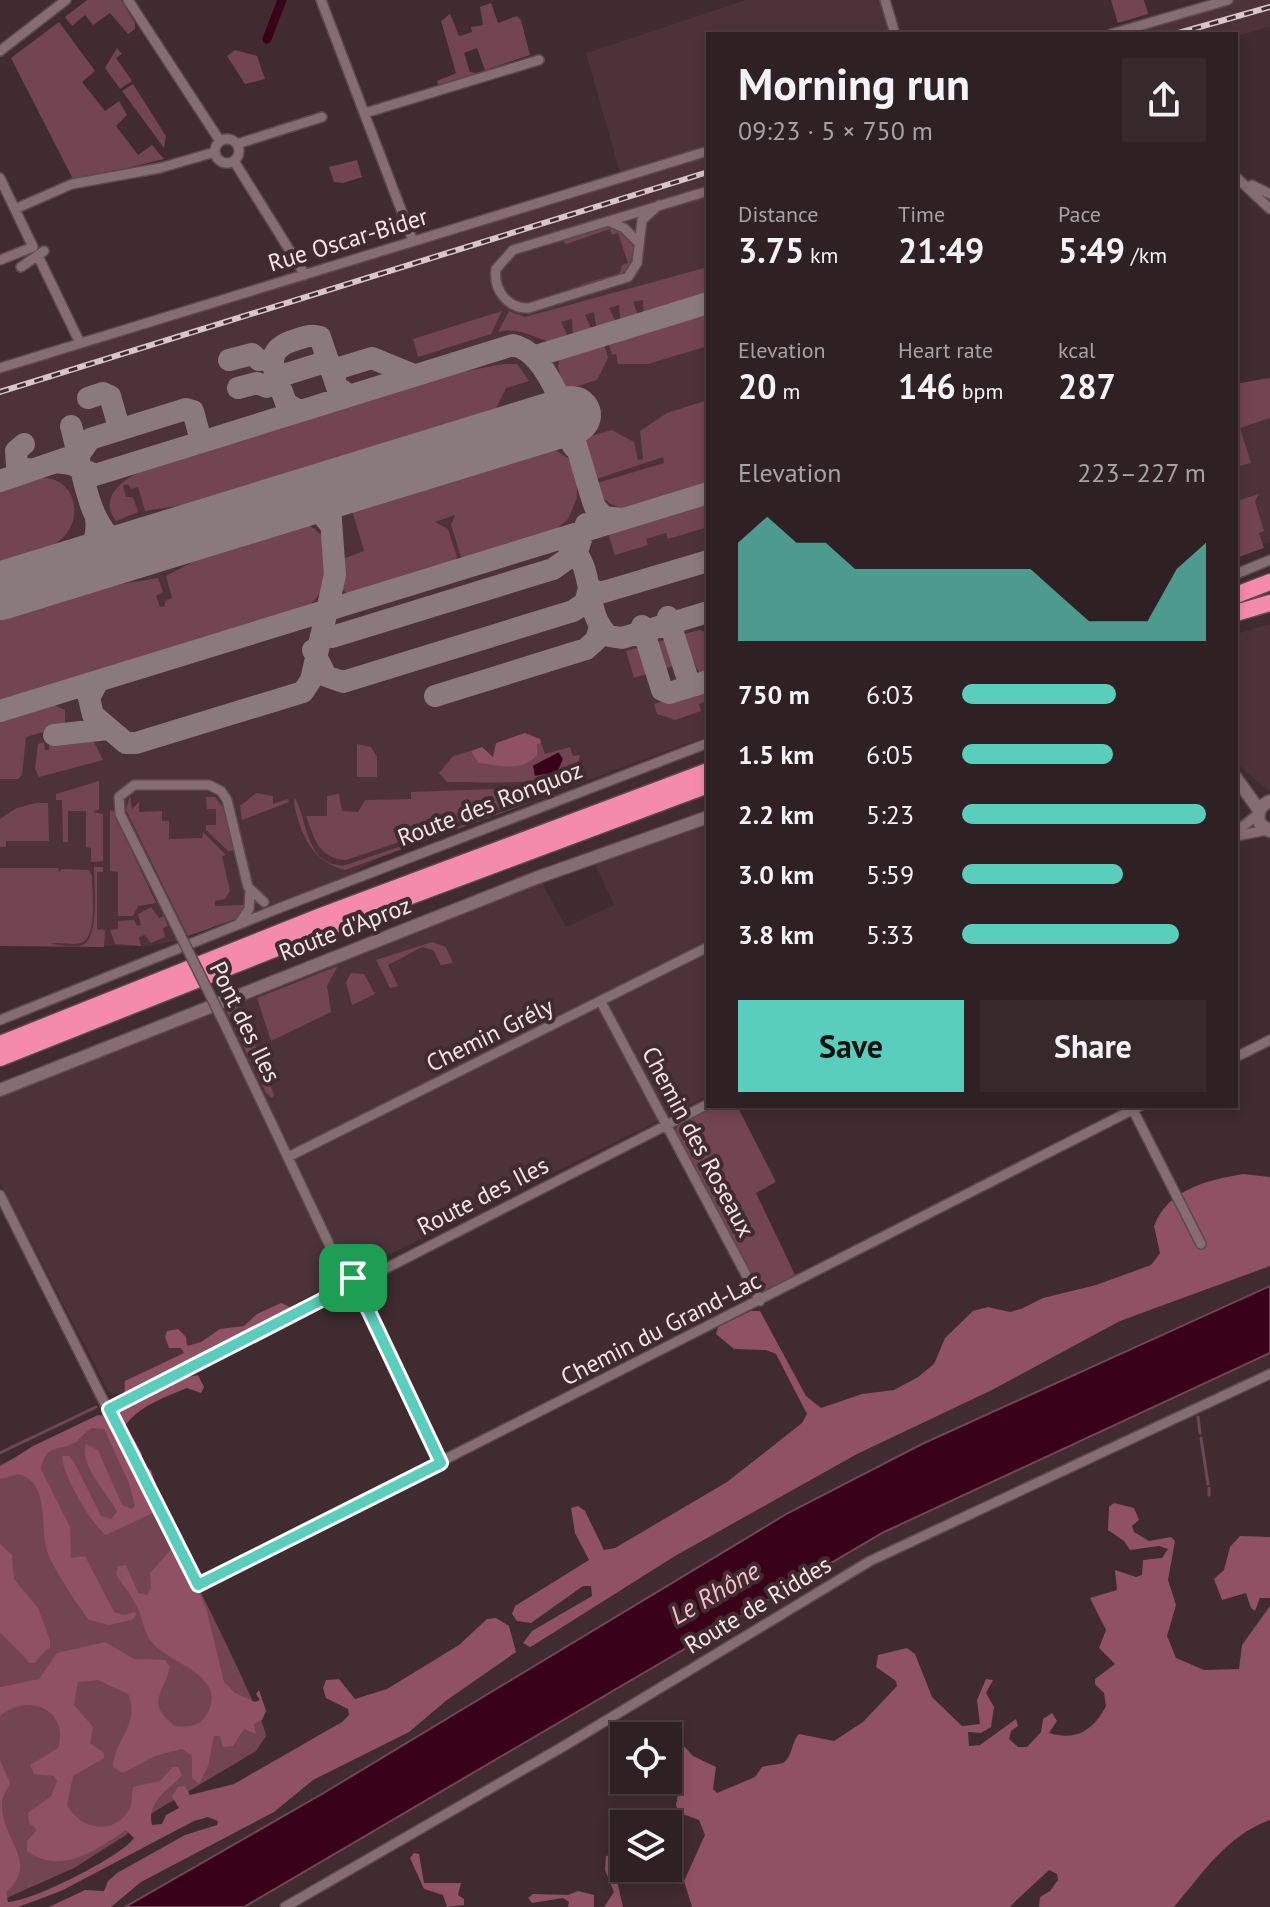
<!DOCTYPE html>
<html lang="en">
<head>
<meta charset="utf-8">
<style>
  :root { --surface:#2f2024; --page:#37282c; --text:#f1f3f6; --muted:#a7a3a6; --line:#4a3e41; --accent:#5acebc }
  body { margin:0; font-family:"PT Sans",sans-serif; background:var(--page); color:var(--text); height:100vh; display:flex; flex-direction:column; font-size:30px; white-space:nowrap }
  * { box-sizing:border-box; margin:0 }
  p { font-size:26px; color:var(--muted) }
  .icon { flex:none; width:44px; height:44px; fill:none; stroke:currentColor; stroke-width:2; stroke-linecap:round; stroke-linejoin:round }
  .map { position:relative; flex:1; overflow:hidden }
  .panel { position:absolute; left:706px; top:32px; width:532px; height:1076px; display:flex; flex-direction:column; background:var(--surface); border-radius:0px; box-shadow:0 4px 12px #0003,0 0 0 2px var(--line) }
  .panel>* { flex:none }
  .controls { position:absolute; left:610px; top:1722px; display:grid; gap:16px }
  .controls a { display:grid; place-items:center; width:72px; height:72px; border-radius:0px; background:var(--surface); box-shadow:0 4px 12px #0003,0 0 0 2px var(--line); font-size:40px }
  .pin { position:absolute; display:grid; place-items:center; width:68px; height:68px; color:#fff; margin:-34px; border-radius:16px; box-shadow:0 4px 12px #0006 }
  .round { display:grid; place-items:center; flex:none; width:84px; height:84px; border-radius:0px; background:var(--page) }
  .headline { display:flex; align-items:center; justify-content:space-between; height:136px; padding:0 32px }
  h1 { font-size:44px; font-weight:800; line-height:60px }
  .figures { display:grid; grid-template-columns:repeat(3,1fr); gap:12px; height:136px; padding:8px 32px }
  .figures div { display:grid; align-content:center }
  .figures b { font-size:34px; font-weight:800 }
  .figures small { font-size:22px; font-weight:400 }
  .figures p { font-size:22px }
  .chart { height:224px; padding:16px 32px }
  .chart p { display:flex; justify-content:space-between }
  .chart svg { width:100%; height:144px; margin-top:8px; fill:var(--accent); opacity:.7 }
  .action { display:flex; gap:16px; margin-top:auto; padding:16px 32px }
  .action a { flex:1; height:92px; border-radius:0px; background:var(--accent); color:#111; font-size:32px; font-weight:800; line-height:92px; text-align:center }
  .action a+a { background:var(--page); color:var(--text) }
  ul { padding:0 32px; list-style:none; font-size:26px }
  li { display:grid; grid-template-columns:128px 96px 1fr; align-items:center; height:60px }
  li i { height:20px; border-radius:10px; background:var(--accent) }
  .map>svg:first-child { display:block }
  .built { fill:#4d3239 }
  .green { fill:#734552 }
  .forest { fill:#8f5163 }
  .water { fill:#390219; stroke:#704657; stroke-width:2 }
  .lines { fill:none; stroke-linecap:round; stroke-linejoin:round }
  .stream { stroke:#704657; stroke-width:3 }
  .canal { stroke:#390219; stroke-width:9 }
  .taxiway { stroke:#8a797d; stroke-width:22 }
  .runway { stroke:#8a797d; stroke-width:58 }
  .minor-casing { stroke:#5a494e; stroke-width:12 }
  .tertiary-casing { stroke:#5a494e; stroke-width:15 }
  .motorway-casing { stroke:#5a494e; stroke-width:19 }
  .minor { stroke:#856d73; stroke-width:9 }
  .tertiary { stroke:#856d73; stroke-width:12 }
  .motorway { stroke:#f58bab; stroke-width:16 }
  .rail-casing { stroke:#d6c7ca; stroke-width:6 }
  .rail { stroke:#3f2b30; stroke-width:3; stroke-dasharray:9; stroke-linecap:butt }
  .minor-bridge-casing { stroke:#5a494e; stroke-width:12; stroke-linecap:butt }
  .minor-bridge { stroke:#856d73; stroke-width:9 }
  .route-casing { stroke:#fff; stroke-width:16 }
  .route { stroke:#5acebc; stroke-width:10 }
  .labels { text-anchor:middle; stroke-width:8; stroke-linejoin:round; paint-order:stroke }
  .street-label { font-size:24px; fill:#f2e4e7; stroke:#3f2b30 }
  .water-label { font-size:26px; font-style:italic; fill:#f9becd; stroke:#3f2b30 }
</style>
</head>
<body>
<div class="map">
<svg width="1270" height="1907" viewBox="0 0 1270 1907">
  <rect width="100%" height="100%" fill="#3f2b30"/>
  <path class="built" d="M746 0H885L896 34H708V736L567 788H553L550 794 392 850 352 874 176 941 148 946 0 945V368L621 176 586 53Z
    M1228 0H1270V27L1236 36 1111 34Z
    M1270 377V541L1236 554V384Z
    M1270 624V792L1236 763V634Z
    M708 823V1096L354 1272 125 1396 109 1392 0 1183V1094L541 881 566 927 614 905 595 864Z"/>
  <path class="green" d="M87 0H121L135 23V29L128 34 110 13 93 25 85 15 72 26 65 17Z
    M1111 0H1144L1148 14 1118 23Z
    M491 3 498 23 517 16 521 20 530 55 485 70 477 48 464 53 470 72 477 73 438 85 437 81 456 73 441 21 450 14 459 36 472 32 471 27 483 25 480 7Z
    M59 22 95 71 82 82 105 111 119 101 127 115 116 126 138 155 152 145 164 159 74 181 11 58Z
    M117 48 122 54 116 58 132 81 120 89 105 68Z
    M235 50 257 56 265 79 245 84 227 56Z
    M133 84 166 136 164 148 122 91Z
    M357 160 362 177 343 183 334 182 329 167Z
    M607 226 622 230 633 242C641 276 607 280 582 289L580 285 620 273 622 265 628 263 618 233 612 235 610 229 566 244 563 241Z
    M708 267V299L644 319 643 300 633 302 640 320 621 326 619 305 609 308 618 326 597 333 594 312 585 315 594 334 573 340 572 319 561 322 570 341C543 349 527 324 498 332L509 311 525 317Z
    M708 307V346L648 364H618L616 354 612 355 607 338Z
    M502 311 491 334 418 357 413 339Z
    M603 340 608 358 597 380 565 390 558 367 560 355Z
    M503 364H517L529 381 506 388 495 411 195 503 145 511 138 487 131 489 128 484 123 486 126 497H133L138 512 116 521C96 495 128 476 149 468L456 373Z
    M1270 378V418L1240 428 1251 463 1236 467V384Z
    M708 400V487C673 498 614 531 594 484L664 463 663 457 593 480 580 439 612 430 634 442 638 460 643 459 640 431 667 413Z
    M552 448 568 458 577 477V498L568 519 549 535 466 560 461 557 451 525 455 515 435 522 448 529 457 557 453 566 354 596 342 590 343 559 364 551 352 510Z
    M42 478C77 477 85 522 59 541 42 554 20 558 0 564V491Z
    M1259 494 1255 501 1264 531 1259 533 1264 548 1236 558V501Z
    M708 499V527L668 539 666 533 646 539 648 545 615 555 609 536 614 528Z
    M306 524C342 540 333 589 304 610L0 704V618L92 589 158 578 163 592 156 596 160 607 165 606V601L172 598 166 576 212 552Z
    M699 630 708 633V674L699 673 693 660 634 678 626 651Z
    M708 688V700L699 704 701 711 675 720 657 714 654 704Z
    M50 703 65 710V726L26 737 22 775 18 779H0V718Z
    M44 742 45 750H49V742H94L103 760 39 777 35 769 38 744Z
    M541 743 545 754 570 747 573 756 580 755 578 764C558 789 479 781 447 782L439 773 453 756 471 751 478 763 501 765Z
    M357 744 371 747 377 757V777H357Z
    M99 781V809L93 812 103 814V861L91 862V848L86 847V811H68V842H63L62 800H56V794Z
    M550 787 547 792 346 860C319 859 314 838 306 816H327V796L339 794 342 811 358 812 365 800 411 799V792Z
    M256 793 273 796V804L288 799 289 802 242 820 240 806Z
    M130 795 132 809 139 802V812L162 811V821H169V839L202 838 203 832 226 855 222 856 230 891 225 899 215 901V906L246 905 241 917 188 936 126 810Z
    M551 795 345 870C313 862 300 834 294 803L295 798C309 823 304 862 343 866Z
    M206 797H215L226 811 234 850 228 851 206 830V825H216V809H207Z
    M36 803H48L49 841H6V847H0V819L17 808Z
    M110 810 113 811 156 903 138 906 133 916H118V872L110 871Z
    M94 867H103V872H97V929L105 930 104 947 0 946V868H58L59 872 62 869 89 870 92 876C92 891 98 938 81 943 71 946 59 941 51 944 59 945 74 947 82 945 100 939 94 883 94 867Z
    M151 907 159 918 164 916 168 926 163 928 165 937 151 943 145 935 139 937 141 946 115 944 110 930 118 929V921L134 920 137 926 141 925 138 914Z
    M432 942 446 947 453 963 441 965 433 950 422 947 388 965 398 986 390 988 376 960Z
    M338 966 327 986 331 1012 271 1041 257 998Z
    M351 973 364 974 375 994 352 1005 346 982Z
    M239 1003 274 1095 272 1098 266 1093 225 1008Z
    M717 1106H737L776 1182 756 1193 797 1279 760 1295 675 1132 677 1126Z
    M103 1414 123 1438H133L142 1454 140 1464 151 1470 158 1493 149 1500C161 1507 266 1720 266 1736L256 1751 142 1819 126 1835 74 1868 0 1901V1465Z"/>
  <path class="forest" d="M525 733 540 739 541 743 537 745V755C521 773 499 765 478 763L471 751 482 747 493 757 496 743Z
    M1243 1174 1270 1177V1266L1120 1321 992 1390 857 1454 675 1556 537 1643 530 1647 523 1643 532 1631 592 1596 591 1586H583L531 1623 517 1621 512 1614 515 1606 589 1560 575 1533 571 1508 578 1506 585 1511 604 1550 615 1548 727 1482 802 1423 807 1414 776 1354 766 1350 734 1349 716 1334 718 1327 751 1311H760L806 1396 821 1408 862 1394 894 1390 918 1377 934 1364 945 1338 973 1311 988 1307 1010 1312 1021 1309 1043 1298 1096 1285 1151 1265 1160 1253 1154 1226C1168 1189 1208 1180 1243 1174Z
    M281 1303 290 1307 265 1327 244 1332 206 1356 187 1361 175 1379 198 1375 204 1387 201 1393 187 1388C161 1399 135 1407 121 1432L123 1438H133L142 1454 140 1465 151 1470 158 1493 149 1499 157 1511 106 1535C91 1524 62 1474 62 1456H69L74 1462 101 1516 111 1519 117 1512C108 1493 79 1466 86 1444L98 1450 122 1505 132 1509 135 1506 129 1483 104 1429 92 1428C85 1432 81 1437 76 1442 60 1452 46 1442 41 1469L70 1527 71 1558 85 1556 114 1612 124 1615 135 1612 136 1615 132 1620 109 1625 89 1620C78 1606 52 1567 47 1551 39 1527 51 1484 19 1474L0 1479V1467L33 1446 98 1415 117 1419 124 1402 125 1381 184 1353 181 1348H169L165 1337 167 1331 178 1329 186 1337 187 1346 201 1342 220 1329 244 1326 257 1314Z
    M1114 1503 1134 1508 1139 1520 1132 1526 1134 1532 1149 1541 1171 1537 1175 1541 1168 1580 1176 1605 1167 1636 1176 1658 1204 1670 1239 1669 1242 1645 1270 1606V1820C1227 1835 1203 1873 1174 1907H1039L1040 1897 1050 1891 1058 1880 1057 1874 1049 1870C1037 1882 1023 1893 1010 1907H692L684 1881 705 1835 699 1820 680 1813 676 1806 681 1773 678 1748 683 1745 693 1756 716 1767 713 1789 717 1793 755 1777 762 1767C769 1765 777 1765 783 1763 793 1757 791 1742 799 1734L834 1741 863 1722 897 1686 896 1681 876 1667 878 1655 907 1648 915 1654 932 1697 962 1726 980 1724 977 1700 986 1679 993 1680 986 1693 994 1707 991 1727 981 1733 968 1732 969 1746 980 1745 1016 1719 1018 1726 1011 1731 1009 1739 1018 1747H1027L1041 1732 1043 1719 1052 1713 1057 1721 1049 1733C1076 1741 1093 1731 1106 1706L1104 1693 1095 1684V1679L1115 1664 1099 1648 1106 1630 1090 1598 1117 1590 1115 1570 1136 1577 1142 1575 1143 1560 1162 1558 1168 1549 1159 1546 1130 1550 1124 1541 1108 1530 1109 1507Z
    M1240 1536 1270 1537V1598H1260L1255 1611 1251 1608 1246 1593 1222 1600 1214 1579 1224 1570 1230 1547Z
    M0 1544 12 1555 14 1579 38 1608 50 1640V1647L34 1663H30L0 1633Z
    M174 1546 186 1561 206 1608 224 1682 235 1693 255 1702 260 1700 256 1694 259 1690 266 1711 262 1720 254 1724 256 1734 244 1729 233 1746 223 1747 220 1736H214L208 1766 199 1784 192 1778V1756L182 1749 155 1756 123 1773 113 1767C114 1739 141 1724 128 1694L98 1680 78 1682 74 1705 93 1727 90 1743 104 1753V1758L73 1776 67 1805C79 1828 110 1836 127 1813 133 1806 131 1796 133 1787L160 1781 173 1767H178L182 1775C169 1790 146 1801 152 1825L162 1824 166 1815 179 1808 172 1797 178 1787 185 1786 190 1795 234 1784 342 1722 349 1715 348 1709 326 1698 323 1688 326 1680 339 1679 355 1699 387 1689 459 1645 487 1619 496 1618 509 1626 516 1652 447 1700 409 1732 313 1780 274 1812 141 1882 111 1907H49L85 1890 104 1891 108 1881 117 1873 185 1835 217 1825 218 1821 208 1817 194 1821 61 1891 18 1907H0V1760L10 1783C7 1791 1 1797 2 1806 2 1840 40 1863 6 1892L8 1902C30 1902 121 1857 134 1838L126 1830C96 1850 62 1876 27 1851V1841L37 1830 29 1823 28 1813 51 1796 57 1781 54 1776 34 1774 30 1765 58 1748C70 1709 27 1692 0 1716V1687L39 1679 57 1653 105 1642 134 1659 165 1660 170 1667C163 1695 145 1703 175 1726 188 1727 200 1727 207 1714 229 1674 167 1664 150 1640 144 1631 143 1621 139 1611 134 1598 123 1586 116 1574L118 1566 126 1565 138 1593 147 1595 151 1589 150 1573Z
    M414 1853 419 1854 424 1883H461L458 1895 464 1899V1905L447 1907 443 1895 424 1889 410 1858Z
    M611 1855 623 1907H604L614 1892 605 1870 606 1856Z
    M578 1891 594 1895V1907H568L569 1902 563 1898 532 1903 528 1898 533 1894 568 1895Z"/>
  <path class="water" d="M559 751 564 759 558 773 534 777 532 765Z
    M1270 1286V1353L884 1532 244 1907H125L322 1794 788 1513 922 1444Z"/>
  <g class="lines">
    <path class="stream" d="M1198 1417 1200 1433
      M1201 1438 1208 1484
      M0 1453 96 1407
      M1209 1488V1495"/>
    <path class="canal" d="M267 39 282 0"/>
    <path class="taxiway" d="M536 356 708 303
      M229 360 252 354 259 360
      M334 377 339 368 372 358 411 374
      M238 388 257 383 267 387 274 378 322 363 332 369
      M88 398 103 393 110 396 118 424 116 431
      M297 410 286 403C277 375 258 351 295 340 304 337 311 334 320 337L337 387 347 394
      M71 426C81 459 87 537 126 546 139 548 152 543 163 540
      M528 429C549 425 563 428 574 447
      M24 444 16 451 17 465 29 470
      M79 455 90 439 186 409 193 411 200 437 198 443
      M56 462 71 464 95 475 513 345C559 354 580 466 595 507L604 517 623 519
      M0 481 67 458
      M293 500 317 509 330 524
      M568 545C597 565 582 614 609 636L622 638 708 612
      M55 574C81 563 100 549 96 518
      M589 588 600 593 708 561
      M668 617 688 680 696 685
      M642 626 662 690 669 693 708 681
      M332 637 553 569 577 552 586 524
      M313 650 326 676 343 682 573 611 585 603 589 588
      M98 681 89 698 93 715 126 743H136L303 692 311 680 335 575 330 507 338 491 348 484
      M435 696 586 649 596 640 600 627
      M0 711 708 493
      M54 735 108 729"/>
    <path class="runway" d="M0 591 572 415"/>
    <g class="minor-casing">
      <path id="minor" d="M128 0 220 141
        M321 0 413 241
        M885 0 895 34
        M1111 34 1228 0
        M0 51 66 0
        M365 113 539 60
        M215 151a12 12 0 1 1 24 0a12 12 0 1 1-24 0Z
        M237 144 322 117
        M234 161 305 275
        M1236 177 1270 209
        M0 178 33 247 0 260
        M1252 185 1270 194
        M659 205 642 220 637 263 628 277 529 308C508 309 493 290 496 269L513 250 708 191
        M15 209 72 184 160 168 215 152
        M608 221 624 228 637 241
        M38 256 80 343
        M21 267 44 251
        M0 368 708 151
        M1236 574 1270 560
        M1236 832 1258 814
        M1236 836 1267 830
        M158 890 120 814 119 797 134 785H209L221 791 227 800 248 887 264 902
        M239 924 249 909 250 891
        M601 1002 760 1301
        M0 1020 287 905 708 743
        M223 1021 338 1263 353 1278
        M1236 1057 1270 1040
        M1132 1108 1201 1244
        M288 1157 708 947
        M0 1195 108 1410 343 1289 353 1278 369 1277 708 1104
        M356 1279 359 1297 441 1463
        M109 1409 198 1585 1140 1106
        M285 1907 564 1746 870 1561 1270 1374"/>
    </g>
    <g class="tertiary-casing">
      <path id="tertiary" d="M1236 778 1259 810
        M1270 801C1260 805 1256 813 1260 824L1270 831
        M0 1090 536 878 708 817"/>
    </g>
    <g class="motorway-casing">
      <path id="motorway" d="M1236 595 1270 582
        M1236 613 1270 603
        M0 1044 321 916 708 771
        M0 1058 365 913 708 785"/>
    </g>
    <use href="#minor" class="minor"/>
    <use href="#tertiary" class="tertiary"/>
    <use href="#motorway" class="motorway"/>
    <g class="rail-casing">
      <path id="rail" d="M1175 34 1270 7
        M0 392 708 172"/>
    </g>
    <use href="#rail" class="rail"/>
    <g class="minor-bridge-casing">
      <path id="minor-bridge" d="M158 890 223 1021"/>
    </g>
    <use href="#minor-bridge" class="minor-bridge"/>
  </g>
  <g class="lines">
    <g class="route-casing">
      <path id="route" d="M353 1278 441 1463 198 1585 109 1409 343 1289Z"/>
    </g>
    <use href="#route" class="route"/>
  </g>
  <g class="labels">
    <g class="street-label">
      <text transform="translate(348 240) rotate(-17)" y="8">Rue Oscar-Bider</text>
      <text transform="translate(490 804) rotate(-21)" y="8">Route des Ronquoz</text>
      <text transform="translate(345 929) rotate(-21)" y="8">Route d'Aproz</text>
      <text transform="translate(245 1022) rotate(64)" y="8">Pont des Iles</text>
      <text transform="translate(490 1035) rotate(-26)" y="8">Chemin Grély</text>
      <text transform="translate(698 1142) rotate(62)" y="8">Chemin des Roseaux</text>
      <text transform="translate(483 1196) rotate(-27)" y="8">Route des Iles</text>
      <text transform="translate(661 1329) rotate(-27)" y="8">Chemin du Grand-Lac</text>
      <text transform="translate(758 1605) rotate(-31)" y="8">Route de Riddes</text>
    </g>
    <g class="water-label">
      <text transform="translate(715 1593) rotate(-30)" y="9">Le Rhône</text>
    </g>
  </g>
</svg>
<div class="controls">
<a><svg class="icon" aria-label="locate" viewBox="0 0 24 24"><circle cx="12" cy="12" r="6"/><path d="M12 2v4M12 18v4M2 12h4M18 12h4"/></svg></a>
<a><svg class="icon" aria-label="layers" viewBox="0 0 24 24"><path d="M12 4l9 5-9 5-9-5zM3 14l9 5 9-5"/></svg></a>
</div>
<div class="pin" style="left:353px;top:1278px;background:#1e9e55"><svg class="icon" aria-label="arrive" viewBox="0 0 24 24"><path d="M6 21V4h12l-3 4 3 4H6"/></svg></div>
<section class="panel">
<div class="headline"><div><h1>Morning run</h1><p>09:23 · 5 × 750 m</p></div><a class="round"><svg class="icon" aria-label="share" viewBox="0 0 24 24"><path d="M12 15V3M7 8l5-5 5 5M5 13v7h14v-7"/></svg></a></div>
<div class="figures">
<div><p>Distance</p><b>3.75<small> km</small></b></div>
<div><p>Time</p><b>21:49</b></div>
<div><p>Pace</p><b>5:49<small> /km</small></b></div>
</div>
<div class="figures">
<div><p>Elevation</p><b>20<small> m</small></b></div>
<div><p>Heart rate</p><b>146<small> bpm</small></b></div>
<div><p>kcal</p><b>287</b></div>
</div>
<div class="chart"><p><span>Elevation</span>223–227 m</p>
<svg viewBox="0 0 160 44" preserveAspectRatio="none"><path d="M0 44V14L10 6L20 14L30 14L40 22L50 22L60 22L70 22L80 22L90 22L100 22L110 30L120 38L130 38L140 38L150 22L160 14V44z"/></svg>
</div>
<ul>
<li><b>750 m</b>6:03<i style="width:63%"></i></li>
<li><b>1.5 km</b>6:05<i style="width:62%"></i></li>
<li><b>2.2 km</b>5:23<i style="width:100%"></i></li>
<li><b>3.0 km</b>5:59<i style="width:66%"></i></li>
<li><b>3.8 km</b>5:33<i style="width:89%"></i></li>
</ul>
<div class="action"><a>Save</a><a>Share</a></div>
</section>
</div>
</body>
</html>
